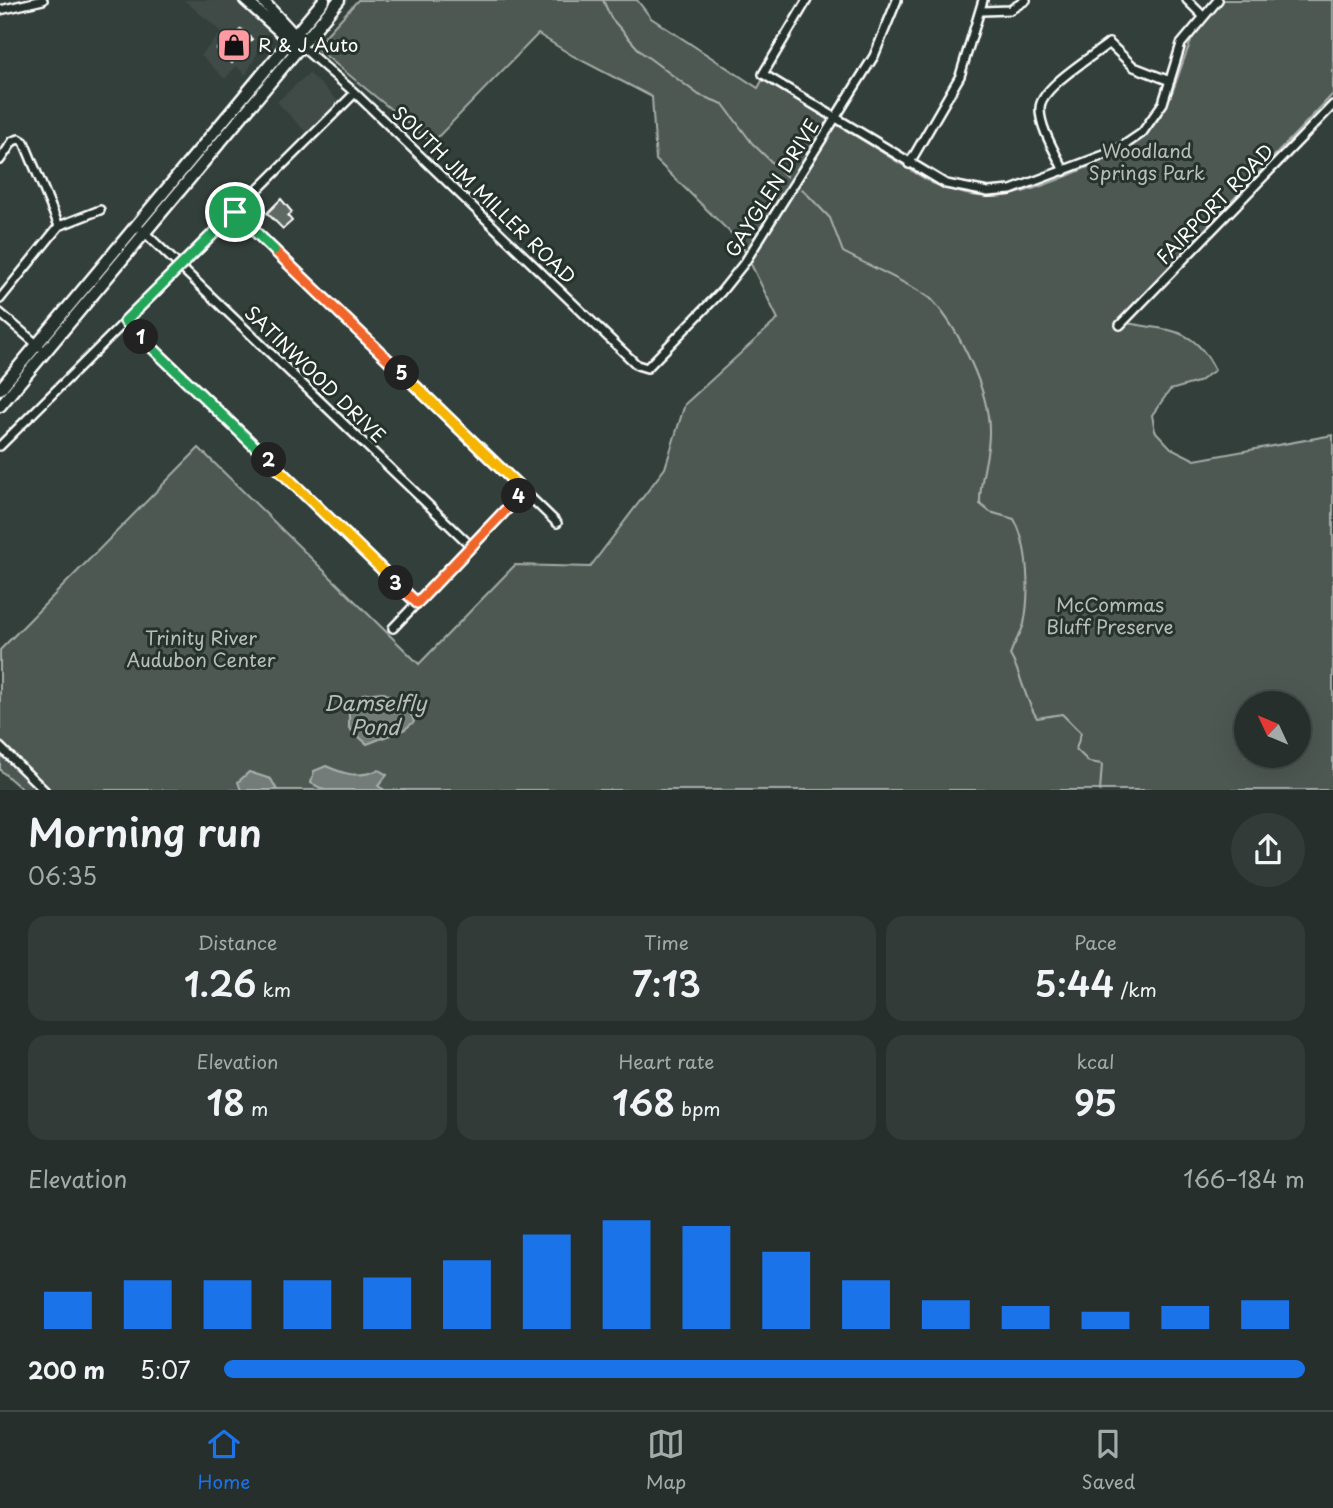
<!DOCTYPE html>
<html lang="en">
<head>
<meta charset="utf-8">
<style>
  :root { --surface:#262f2c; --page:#323b38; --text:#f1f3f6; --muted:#a4a9a9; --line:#424a48; --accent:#1a73e8 }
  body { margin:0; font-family:"Playpen Sans",sans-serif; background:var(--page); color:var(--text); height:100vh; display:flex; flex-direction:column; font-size:26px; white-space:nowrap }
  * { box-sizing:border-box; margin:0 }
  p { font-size:23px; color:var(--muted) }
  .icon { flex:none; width:38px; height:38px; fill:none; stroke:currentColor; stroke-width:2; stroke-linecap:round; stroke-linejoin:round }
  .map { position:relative; height:790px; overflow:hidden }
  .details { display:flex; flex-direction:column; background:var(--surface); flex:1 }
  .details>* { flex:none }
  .needle { width:46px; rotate:314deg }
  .controls { position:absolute; left:1234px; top:691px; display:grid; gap:14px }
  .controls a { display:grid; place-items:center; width:77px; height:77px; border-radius:50%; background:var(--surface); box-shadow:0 7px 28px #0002,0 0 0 2px var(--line); font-size:35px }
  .pin { position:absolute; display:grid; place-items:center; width:60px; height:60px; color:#fff; margin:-30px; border:4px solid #fff; border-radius:50%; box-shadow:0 2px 7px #0007 }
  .km { position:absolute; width:35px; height:35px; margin:-18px; border-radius:50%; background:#222; color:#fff; font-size:19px; line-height:35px; text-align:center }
  .round { display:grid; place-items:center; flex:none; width:74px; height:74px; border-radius:37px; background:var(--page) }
  .summary { display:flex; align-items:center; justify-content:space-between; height:119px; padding:0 28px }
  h1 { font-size:38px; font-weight:600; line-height:52px }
  .metrics { display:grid; grid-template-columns:repeat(3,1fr); gap:10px; height:119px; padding:7px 28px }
  .metrics div { display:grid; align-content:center; border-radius:18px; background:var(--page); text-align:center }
  .metrics b { font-size:35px; font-weight:600 }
  .metrics small { font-size:19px; font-weight:400 }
  .metrics p { font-size:19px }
  .chart { height:196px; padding:14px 28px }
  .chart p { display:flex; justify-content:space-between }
  .chart svg { width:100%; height:126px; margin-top:7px; stroke:var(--accent); stroke-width:6 }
  ul { padding:0 28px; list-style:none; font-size:23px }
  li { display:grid; grid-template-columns:112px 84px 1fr; align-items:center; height:52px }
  li i { height:18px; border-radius:9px; background:var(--accent) }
  .tabs { display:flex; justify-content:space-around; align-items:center; height:98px; border-top:2px solid var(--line); background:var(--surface); font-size:19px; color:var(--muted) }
  .tabs a { display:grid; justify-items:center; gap:4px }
  .tabs .selected { color:var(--accent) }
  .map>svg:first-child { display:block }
  .built { fill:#404c47 }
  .green { fill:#4d5853; stroke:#a6aca9; stroke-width:2; fill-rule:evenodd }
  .water { fill:#737b78; stroke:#abb0ae; stroke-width:2 }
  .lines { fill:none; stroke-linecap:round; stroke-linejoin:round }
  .stream { stroke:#abb0ae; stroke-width:2 }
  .building { fill:#5f6964; stroke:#fff; stroke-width:2 }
  .minor-casing { stroke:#fff; stroke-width:12 }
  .major-casing { stroke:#fff; stroke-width:15 }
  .minor { stroke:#26332d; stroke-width:7 }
  .major { stroke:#26332d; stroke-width:10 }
  .split-1-casing { stroke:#fff; stroke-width:14 }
  .split-2-casing { stroke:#fff; stroke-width:14 }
  .split-3-casing { stroke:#fff; stroke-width:14 }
  .split-4-casing { stroke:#fff; stroke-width:14 }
  .split-5-casing { stroke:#fff; stroke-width:14 }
  .split-6-casing { stroke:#fff; stroke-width:14 }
  .split-7-casing { stroke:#fff; stroke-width:14 }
  .split-1 { stroke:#22a559; stroke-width:9 }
  .split-2 { stroke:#22a559; stroke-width:9 }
  .split-3 { stroke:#f5b400; stroke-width:9 }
  .split-4 { stroke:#f0652b; stroke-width:9 }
  .split-5 { stroke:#f5b400; stroke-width:9 }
  .split-6 { stroke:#f0652b; stroke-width:9 }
  .split-7 { stroke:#22a559; stroke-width:9 }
  .labels { text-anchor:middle; stroke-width:6; stroke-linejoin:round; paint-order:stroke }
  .poi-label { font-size:19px; fill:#fff; stroke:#26332d; text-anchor:start }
  .park-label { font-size:19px; fill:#b8bcba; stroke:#26332d }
  .street-label { font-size:19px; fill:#fff; stroke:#26332d }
  .water-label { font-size:21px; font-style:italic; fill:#b9bdbc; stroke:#26332d }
</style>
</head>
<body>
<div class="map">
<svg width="1333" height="791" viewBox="0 0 1333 791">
  <rect width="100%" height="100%" fill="#333f3a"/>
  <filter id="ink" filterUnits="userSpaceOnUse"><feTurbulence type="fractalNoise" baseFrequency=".0143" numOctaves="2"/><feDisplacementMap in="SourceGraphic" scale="14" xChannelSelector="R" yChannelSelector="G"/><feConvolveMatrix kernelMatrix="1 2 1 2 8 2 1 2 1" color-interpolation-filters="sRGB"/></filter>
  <g filter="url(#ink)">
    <path class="built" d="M184 0H239L269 30 246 75 236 66 225 79 201 55 222 32Z
      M309 73 338 101 306 132 277 102Z"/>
    <path class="green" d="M358 0H637L651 18 758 88 763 79 932 183C953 192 971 197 994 197 1032 196 1135 151 1157 121 1175 96 1180 64 1193 37 1199 24 1214 11 1224 0H1333V94L1118 321C1163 332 1192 322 1215 370L1198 382 1170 390 1152 415 1155 431 1171 448 1195 460 1333 435V790H23L0 770V650L199 448 419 664 515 565 590 567 665 468 685 404 778 319 740 242 656 160 652 97 573 56 538 34 432 143 315 47ZM1246 704H1298V756H1246Z"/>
    <path class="water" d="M382 692C399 700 408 704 414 722L405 729 367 744 349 728V710L363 694Z
      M326 766C346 775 358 778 379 770L387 775 378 786 385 790H324L311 783 314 771Z
      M249 772 271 779 277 790H241L238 782Z"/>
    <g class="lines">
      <path class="stream" d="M603 0 611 18 641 52 699 95 723 104 752 143 787 177
        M802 189 830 218 843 252C859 261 923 290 932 300 959 329 989 391 989 430 990 456 979 479 980 504L990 512 1014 519C1029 545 1030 595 1024 624 1021 634 1013 644 1010 655 1022 675 1024 698 1037 718L1062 714 1081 733 1076 749 1089 762 1102 764 1100 791"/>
    </g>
    <path class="building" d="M241 29 252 39 232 63 217 49 227 37 231 41Z
      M281 199 292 212 288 216 292 221 283 229 267 213Z"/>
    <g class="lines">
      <g class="minor-casing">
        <path id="minor" d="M807 0 763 74 946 184 988 192 1011 190 1117 150 1142 133 1163 103 1181 44 1218 0
          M1187 0 1202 15
          M0 10 43 0
          M982 11 1010 10 1026 0
          M301 46 355 93 637 365 647 368 721 292 745 262 874 56 897 0
          M0 160 13 141 19 139 24 142 59 226
          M909 164 960 76 983 0
          M1064 171C1056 153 1040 129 1040 109 1039 88 1092 57 1109 43L1134 67 1170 81
          M235 212 557 523
          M142 230 471 546
          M0 299 59 226 100 210
          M0 313 40 347
          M125 321 417 603
          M1120 325 1333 105
          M0 446 355 93
          M393 628 524 491
          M0 747 45 791"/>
      </g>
      <g class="major-casing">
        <path id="major" d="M245 0 294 44
          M262 0 298 39
          M0 389 324 0
          M0 406 339 0"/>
      </g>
      <use href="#minor" class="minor"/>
      <use href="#major" class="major"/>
    </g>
  </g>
  <g class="lines" filter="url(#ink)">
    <g class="split-1-casing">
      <path id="split-1" d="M141 337 125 321 235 212"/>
    </g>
    <g class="split-2-casing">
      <path id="split-2" d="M141 337 269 460"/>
    </g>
    <g class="split-3-casing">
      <path id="split-3" d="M269 460 396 583"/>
    </g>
    <g class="split-4-casing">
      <path id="split-4" d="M396 583 417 603 519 496"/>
    </g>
    <g class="split-5-casing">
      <path id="split-5" d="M402 373 524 491 519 496"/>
    </g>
    <g class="split-6-casing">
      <path id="split-6" d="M274 250 402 373"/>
    </g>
    <g class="split-7-casing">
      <path id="split-7" d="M235 212 274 250"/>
    </g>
    <use href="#split-1" class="split-1"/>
    <use href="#split-2" class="split-2"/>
    <use href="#split-3" class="split-3"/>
    <use href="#split-4" class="split-4"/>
    <use href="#split-5" class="split-5"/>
    <use href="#split-6" class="split-6"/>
    <use href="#split-7" class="split-7"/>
  </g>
  <defs>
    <g id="shop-square" transform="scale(1.75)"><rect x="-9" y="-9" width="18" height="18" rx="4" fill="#ff9aa2" stroke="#26332d"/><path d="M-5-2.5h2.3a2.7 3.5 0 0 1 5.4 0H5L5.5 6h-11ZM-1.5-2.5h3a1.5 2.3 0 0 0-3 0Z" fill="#111"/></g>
  </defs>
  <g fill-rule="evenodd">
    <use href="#shop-square" x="234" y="45"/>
  </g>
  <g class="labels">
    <g class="poi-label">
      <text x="258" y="52">R &amp; J Auto</text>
    </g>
    <g class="park-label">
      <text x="1147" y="158">Woodland<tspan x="1147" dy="22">Springs Park</tspan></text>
      <text x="1110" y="612">McCommas<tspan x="1110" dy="22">Bluff Preserve</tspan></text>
      <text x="201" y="645">Trinity River<tspan x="201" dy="22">Audubon Center</tspan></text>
    </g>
    <g class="street-label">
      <text transform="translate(772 188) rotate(-58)" y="7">GAYGLEN DRIVE</text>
      <text transform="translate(484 195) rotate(44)" y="7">SOUTH JIM MILLER ROAD</text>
      <text transform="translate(1215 204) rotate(-46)" y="7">FAIRPORT ROAD</text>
      <text transform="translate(315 374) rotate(44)" y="7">SATINWOOD DRIVE</text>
    </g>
    <g class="water-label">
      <text x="375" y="711">Damselfly<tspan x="375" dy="24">Pond</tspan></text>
    </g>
  </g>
</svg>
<div class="controls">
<a><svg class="needle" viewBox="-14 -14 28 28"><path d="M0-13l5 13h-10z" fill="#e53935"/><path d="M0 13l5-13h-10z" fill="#a4a9a9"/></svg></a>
</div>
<div class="pin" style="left:235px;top:212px;background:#1e9e55"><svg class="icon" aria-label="arrive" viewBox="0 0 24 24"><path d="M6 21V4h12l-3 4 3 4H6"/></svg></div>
<b class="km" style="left:141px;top:337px">1</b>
<b class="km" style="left:269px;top:460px">2</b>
<b class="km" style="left:396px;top:583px">3</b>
<b class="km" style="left:519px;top:496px">4</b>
<b class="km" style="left:402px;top:373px">5</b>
</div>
<section class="details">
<div class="summary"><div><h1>Morning run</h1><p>06:35</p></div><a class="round"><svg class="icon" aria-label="share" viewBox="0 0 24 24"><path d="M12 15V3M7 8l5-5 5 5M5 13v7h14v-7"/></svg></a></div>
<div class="metrics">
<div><p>Distance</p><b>1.26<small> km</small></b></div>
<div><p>Time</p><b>7:13</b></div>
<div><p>Pace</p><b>5:44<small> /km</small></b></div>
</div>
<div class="metrics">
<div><p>Elevation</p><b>18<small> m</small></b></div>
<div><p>Heart rate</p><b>168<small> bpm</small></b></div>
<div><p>kcal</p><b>95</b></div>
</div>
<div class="chart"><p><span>Elevation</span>166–184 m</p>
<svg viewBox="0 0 160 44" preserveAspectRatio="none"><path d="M5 44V31M15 44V27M25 44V27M35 44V27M45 44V26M55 44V20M65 44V11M75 44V6M85 44V8M95 44V17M105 44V27M115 44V34M125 44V36M135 44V38M145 44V36M155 44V34"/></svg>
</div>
<ul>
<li><b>200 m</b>5:07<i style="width:100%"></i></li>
</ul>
</section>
<nav class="tabs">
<a class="selected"><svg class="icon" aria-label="home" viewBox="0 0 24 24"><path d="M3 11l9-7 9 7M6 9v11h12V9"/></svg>Home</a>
<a><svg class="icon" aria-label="map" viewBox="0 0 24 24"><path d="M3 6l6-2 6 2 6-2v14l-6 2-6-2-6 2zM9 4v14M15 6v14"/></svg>Map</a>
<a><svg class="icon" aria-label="saved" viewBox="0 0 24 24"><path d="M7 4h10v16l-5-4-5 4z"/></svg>Saved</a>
</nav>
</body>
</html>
